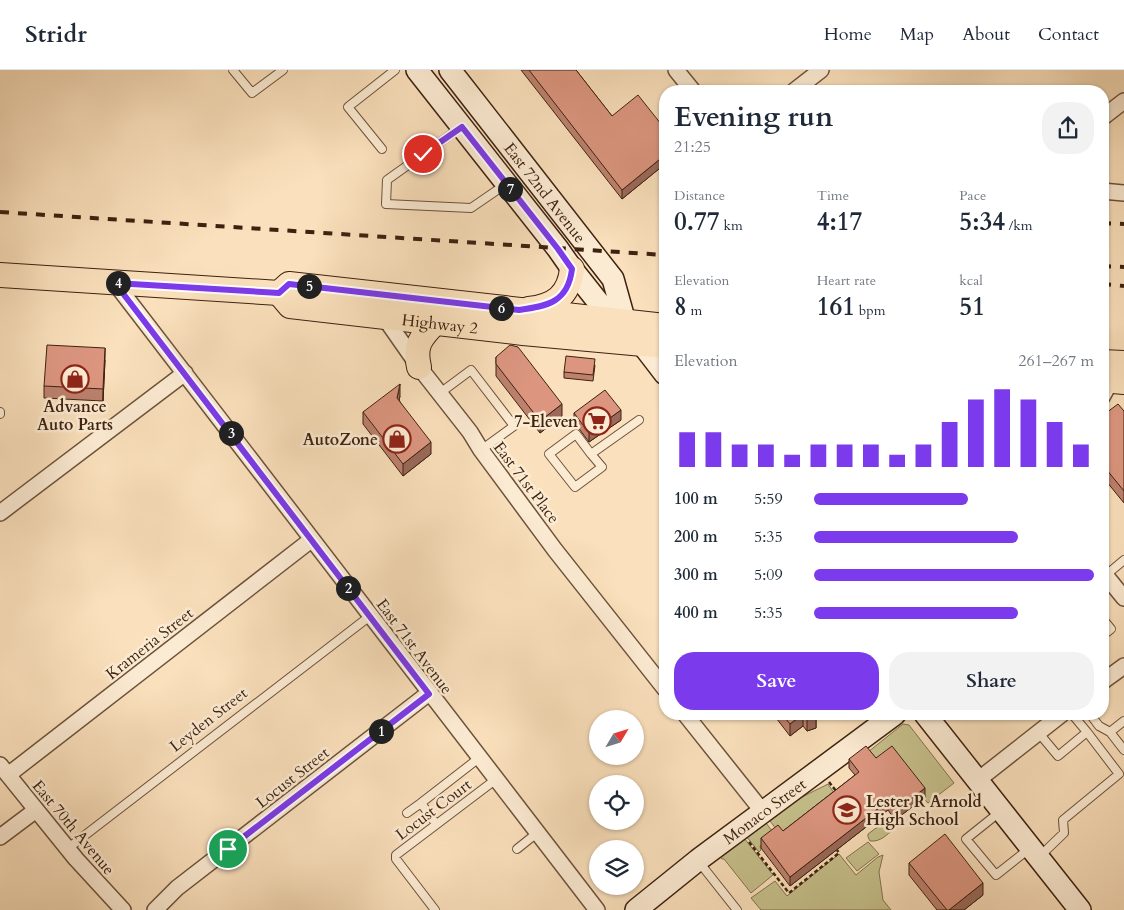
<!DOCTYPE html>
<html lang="en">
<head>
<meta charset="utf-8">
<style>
  :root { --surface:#fff; --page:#f2f2f3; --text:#1f2937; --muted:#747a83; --line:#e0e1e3; --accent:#7c3aed }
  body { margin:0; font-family:Cardo,serif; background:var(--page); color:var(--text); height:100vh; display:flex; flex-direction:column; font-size:19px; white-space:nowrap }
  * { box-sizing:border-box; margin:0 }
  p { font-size:16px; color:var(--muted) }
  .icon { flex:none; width:28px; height:28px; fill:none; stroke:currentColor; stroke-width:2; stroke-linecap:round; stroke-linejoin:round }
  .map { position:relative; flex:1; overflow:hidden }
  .drawer { position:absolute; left:659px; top:15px; width:450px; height:635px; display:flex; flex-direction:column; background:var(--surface); border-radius:20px; box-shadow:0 1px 4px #0004 }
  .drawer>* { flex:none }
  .needle { width:32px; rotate:52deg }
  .fabs { position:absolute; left:589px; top:640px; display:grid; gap:10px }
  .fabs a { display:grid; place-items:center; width:55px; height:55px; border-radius:50%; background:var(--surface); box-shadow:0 1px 4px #0004; font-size:25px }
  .pin { position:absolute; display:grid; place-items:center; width:42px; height:42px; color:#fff; margin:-21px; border:2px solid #fff; border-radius:50%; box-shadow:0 1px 5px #0007 }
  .km { position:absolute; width:25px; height:25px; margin:-12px; border-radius:50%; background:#222; color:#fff; font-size:14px; line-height:25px; text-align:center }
  .round { display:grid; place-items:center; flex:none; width:52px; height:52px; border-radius:20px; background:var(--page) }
  .headline { display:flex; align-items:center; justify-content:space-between; height:85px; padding:0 15px }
  h1 { font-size:28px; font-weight:600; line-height:38px }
  .stats { display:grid; grid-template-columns:repeat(3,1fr); gap:8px; height:85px; padding:5px 15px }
  .stats div { display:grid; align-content:center }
  .stats b { font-size:25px; font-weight:600 }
  .stats small { font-size:14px; font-weight:400 }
  .stats p { font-size:14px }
  .chart { height:140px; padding:10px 15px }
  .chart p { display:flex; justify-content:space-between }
  .chart svg { width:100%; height:90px; margin-top:5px; stroke:var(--accent); stroke-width:6 }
  .action { display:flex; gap:10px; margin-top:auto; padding:10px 15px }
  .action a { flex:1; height:58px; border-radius:20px; background:var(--accent); color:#fff; font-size:20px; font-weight:600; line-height:58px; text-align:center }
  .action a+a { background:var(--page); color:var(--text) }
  ul { padding:0 15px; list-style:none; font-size:16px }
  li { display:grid; grid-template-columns:80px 60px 1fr; align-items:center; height:38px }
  li i { height:12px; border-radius:6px; background:var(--accent) }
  header { display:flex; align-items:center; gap:30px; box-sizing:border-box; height:70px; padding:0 25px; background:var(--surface); border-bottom:1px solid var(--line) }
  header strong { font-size:24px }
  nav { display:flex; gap:28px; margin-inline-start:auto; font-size:18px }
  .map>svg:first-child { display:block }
  .green { fill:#c6c08b; stroke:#82714e }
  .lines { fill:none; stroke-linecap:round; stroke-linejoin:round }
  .lane-casing { stroke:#6c523b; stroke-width:10 }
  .street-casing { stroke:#6c523b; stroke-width:18 }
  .secondary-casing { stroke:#3d2210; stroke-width:24 }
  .primary-casing { stroke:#3d2210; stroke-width:26 }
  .path { stroke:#3d2210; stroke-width:2.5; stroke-dasharray:4 2.5; stroke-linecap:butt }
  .lane { stroke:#fcebd3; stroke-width:8 }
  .street { stroke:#fcebd3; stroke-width:15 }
  .secondary { stroke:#fcebd3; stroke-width:21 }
  .primary { stroke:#fae0bc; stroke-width:24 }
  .rail { stroke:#3d2210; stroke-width:4; stroke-dasharray:9 9; stroke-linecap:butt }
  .wall { fill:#bd816e; stroke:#3d2210 }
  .shaded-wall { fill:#9a695a; stroke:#3d2210 }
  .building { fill:#dc9680; stroke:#3d2210 }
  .route-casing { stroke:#fff; stroke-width:10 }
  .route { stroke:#7c3aed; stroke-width:6 }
  .labels { text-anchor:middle; stroke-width:5; stroke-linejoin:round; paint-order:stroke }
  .street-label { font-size:16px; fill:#3d2210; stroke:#fcebd3 }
  .poi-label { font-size:16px; font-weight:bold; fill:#3d2210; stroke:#fcebd3; text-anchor:end }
</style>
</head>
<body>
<header>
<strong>Stridr</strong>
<nav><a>Home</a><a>Map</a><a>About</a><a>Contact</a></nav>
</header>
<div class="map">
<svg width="1124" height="840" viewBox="0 0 1124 840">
  <rect width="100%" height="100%" fill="#fae0bc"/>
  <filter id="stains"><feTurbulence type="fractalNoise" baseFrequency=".004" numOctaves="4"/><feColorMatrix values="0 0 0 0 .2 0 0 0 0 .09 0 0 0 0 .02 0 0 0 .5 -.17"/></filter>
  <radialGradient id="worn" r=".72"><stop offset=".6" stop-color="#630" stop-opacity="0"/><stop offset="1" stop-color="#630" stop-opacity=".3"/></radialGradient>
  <path class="green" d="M903 654 909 655 954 713 928 733 924 729 926 727 889 680 875 690 868 682Z
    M828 714 836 726 783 768 770 751 798 729Z
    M887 750 894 759C886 765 881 772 870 771L868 767V764Z
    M766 753 775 765 760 776 761 780 759 782 746 766 759 755Z
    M744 768 773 805 751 823 724 789H722L719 786Z
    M868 772 879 784 857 801 846 788Z
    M839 784 856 805 878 787 883 785 879 802 883 830 891 840H761L751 828 775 811 787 826Z"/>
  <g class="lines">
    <g class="lane-casing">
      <path id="lane" d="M233 0 252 23 283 0
        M460 58 387 110 386 134 471 138 506 114
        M382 79 348 37 395 0
        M440 323 471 300 514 356 481 380
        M0 342V344
        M591 384 602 397 575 417 549 384 576 364 591 384 639 350
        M1106 505 1124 490
        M1102 548 1111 559 1102 566
        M1090 644 1099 656 1110 662 1124 651
        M1038 662 1058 686 1087 662 1072 644
        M1110 662 1124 680
        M1001 741 966 769 996 805 1030 778
        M407 743 421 733
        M436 754 421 733 479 688
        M67 779 370 546
        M517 779 537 763
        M1039 787 1064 763 1063 750 1119 704 1087 662
        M699 792 737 840
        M435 840 396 789V785L495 710"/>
    </g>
    <g class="street-casing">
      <path id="street" d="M676 0 693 21
        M794 21 821 0
        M1102 48 1124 31
        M1102 121 1124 123
        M115 213 597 840
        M382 244 419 297 470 362 481 380 555 480 665 619
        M1102 327 1111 311
        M0 443 185 303
        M1102 501 1124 528
        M1102 612 1124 596
        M685 644 763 742
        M0 695 76 789 123 840
        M8 705 311 470
        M978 710 1062 644
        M0 767 36 740
        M155 840 177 818 429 623"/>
    </g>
    <g class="secondary-casing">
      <g id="secondary">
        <path d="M417 0 558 179 572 199 599 233 625 252 665 304"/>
        <path id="s1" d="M450 0 613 209 625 252"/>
        <path d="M925 644 1080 840"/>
        <path id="s2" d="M636 840 698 790 895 644"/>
      </g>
    </g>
    <g class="primary-casing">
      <g id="primary">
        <path d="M0 205 279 223 289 214 665 256"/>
        <path id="s3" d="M279 223 290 236 523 263 665 276"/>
        <path d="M529 239C554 236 569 226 572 199"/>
        <path d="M1102 292 1124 293"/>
        <path d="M419 297C414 276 420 268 435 253"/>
        <path d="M1102 310 1124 312"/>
      </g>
    </g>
    <path class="path" d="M829 712 836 721
      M749 772 789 823 839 783 837 780"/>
    <use href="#lane" class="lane"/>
    <use href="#street" class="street"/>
    <use href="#secondary" class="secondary"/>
    <use href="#primary" class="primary"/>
    <path class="rail" d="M0 142 665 185
      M1102 153 1124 154
      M1102 196 1124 197
      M1102 214 1124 216"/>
  </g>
  <path class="wall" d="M521 0H576L612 46 665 59V94L622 129Z
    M496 287 562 346 540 363 496 306Z
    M105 290 103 331 44 328V316Z
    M595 295 593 311 564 308V302Z
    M400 326 399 330 431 384 403 406 363 354V342Z
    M1124 341V433L1102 406V346Z
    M574 343 621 350 589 372 574 352Z
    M773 644H821L816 647V658L807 661 803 656 790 666Z
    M876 688 925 727 895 750 888 740 790 816 761 778V768L783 761 855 705 849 698V689Z
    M909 793 983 825 964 840H937L909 805Z"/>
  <path class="shaded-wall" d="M665 85V94L622 129V120Z
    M105 278V290L103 331V319Z
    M400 314V326L397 340V328Z
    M562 334V346L540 363V351Z
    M621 340V350L589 372V363Z
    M431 372V384L403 406V394Z
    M803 644V656L790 666V654Z
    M814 644H821L816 647V658L807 661V649Z
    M925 718V727L895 750V741Z
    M888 731V740L790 816V807Z
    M983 813V825L964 840H949Z"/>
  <path class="building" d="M529 0H576L612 46 638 25 665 59V85L622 120Z
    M47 275 105 278 103 319 44 316Z
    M510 275 518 277 562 334 540 351 496 294V287Z
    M566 286 595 289 593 305 564 302Z
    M400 314 397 328 431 372 403 394 363 342Z
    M605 320 621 340 589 363 574 343Z
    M1118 334 1124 341V421L1102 394V346Z
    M782 644H803L790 654Z
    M804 644H816V646L807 649Z
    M866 676 876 688 892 676 925 718 895 741 888 731 790 807 761 768 778 755 783 761 859 702 849 689Z
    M945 764 983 813 949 840H947L909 793Z"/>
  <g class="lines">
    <g class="route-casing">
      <path id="route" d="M228 779 429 624 115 213 279 223 289 214 519 240C548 236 568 232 572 199L558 179 462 57 423 84"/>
    </g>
    <use href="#route" class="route"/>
  </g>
  <defs>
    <g id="shop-ring" transform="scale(1.4375)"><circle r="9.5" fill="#fcebd3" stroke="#8f2418" stroke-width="1.5"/><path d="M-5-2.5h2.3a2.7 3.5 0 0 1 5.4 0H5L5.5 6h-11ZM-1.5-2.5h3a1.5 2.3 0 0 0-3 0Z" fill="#8f2418"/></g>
    <g id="supermarket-ring" transform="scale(1.4375)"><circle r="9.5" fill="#fcebd3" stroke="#8f2418" stroke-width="1.5"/><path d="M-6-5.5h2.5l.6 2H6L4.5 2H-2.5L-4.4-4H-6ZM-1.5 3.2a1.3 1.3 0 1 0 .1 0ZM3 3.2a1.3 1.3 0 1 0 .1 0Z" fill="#8f2418"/></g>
    <g id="school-ring" transform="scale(1.4375)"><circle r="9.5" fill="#fcebd3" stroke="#8f2418" stroke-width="1.5"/><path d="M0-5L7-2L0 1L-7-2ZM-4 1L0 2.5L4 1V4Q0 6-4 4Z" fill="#8f2418"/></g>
  </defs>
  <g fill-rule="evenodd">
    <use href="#shop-ring" x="75" y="309"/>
    <use href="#supermarket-ring" x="597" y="351"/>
    <use href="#shop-ring" x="397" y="369"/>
    <use href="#school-ring" x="847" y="740"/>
  </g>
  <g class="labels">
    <g class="street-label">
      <text dy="6" stroke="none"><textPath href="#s1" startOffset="155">East 72nd Avenue</textPath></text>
      <text dy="6" stroke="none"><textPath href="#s3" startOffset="168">Highway 2</textPath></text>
      <text transform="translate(527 412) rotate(53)" y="6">East 71st Place</text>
      <text transform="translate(149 573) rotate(-38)" y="6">Krameria Street</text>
      <text transform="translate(415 576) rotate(53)" y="6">East 71st Avenue</text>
      <text transform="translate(208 649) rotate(-38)" y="6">Leyden Street</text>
      <text transform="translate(292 707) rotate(-38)" y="6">Locust Street</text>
      <text transform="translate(433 739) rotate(-37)" y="6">Locust Court</text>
      <text dy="6" stroke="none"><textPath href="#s2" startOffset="162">Monaco Street</textPath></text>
      <text transform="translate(74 757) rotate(50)" y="6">East 70th Avenue</text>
    </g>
    <g class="poi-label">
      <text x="75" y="342" text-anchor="middle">Advance<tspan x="75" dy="18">Auto Parts</tspan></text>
      <text x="578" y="357">7-Eleven</text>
      <text x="378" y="375">AutoZone</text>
      <text x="866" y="737" text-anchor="start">Lester R Arnold<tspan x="866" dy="18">High School</tspan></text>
    </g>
  </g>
  <rect width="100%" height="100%" filter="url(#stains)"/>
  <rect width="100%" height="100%" fill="url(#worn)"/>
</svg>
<div class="fabs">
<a><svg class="needle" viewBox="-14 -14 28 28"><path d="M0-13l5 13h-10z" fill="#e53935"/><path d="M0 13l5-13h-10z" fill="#747a83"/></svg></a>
<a><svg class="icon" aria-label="locate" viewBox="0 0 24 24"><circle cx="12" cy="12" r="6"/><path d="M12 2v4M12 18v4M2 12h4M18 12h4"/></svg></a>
<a><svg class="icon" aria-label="layers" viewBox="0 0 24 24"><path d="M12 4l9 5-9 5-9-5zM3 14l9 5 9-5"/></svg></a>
</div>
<div class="pin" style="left:228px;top:779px;background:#1e9e55"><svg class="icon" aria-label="arrive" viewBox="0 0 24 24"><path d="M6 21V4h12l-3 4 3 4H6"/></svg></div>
<div class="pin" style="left:423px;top:84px;background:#d93025"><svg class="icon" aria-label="check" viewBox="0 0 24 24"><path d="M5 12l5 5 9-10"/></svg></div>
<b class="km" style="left:381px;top:661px">1</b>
<b class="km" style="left:348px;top:518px">2</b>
<b class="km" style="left:231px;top:363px">3</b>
<b class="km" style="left:118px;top:213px">4</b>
<b class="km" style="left:309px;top:216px">5</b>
<b class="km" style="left:501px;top:238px">6</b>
<b class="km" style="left:510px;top:119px">7</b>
<section class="drawer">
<div class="headline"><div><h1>Evening run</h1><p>21:25</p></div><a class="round"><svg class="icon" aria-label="share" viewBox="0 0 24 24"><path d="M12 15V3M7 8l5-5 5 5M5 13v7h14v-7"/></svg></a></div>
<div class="stats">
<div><p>Distance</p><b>0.77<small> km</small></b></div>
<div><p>Time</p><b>4:17</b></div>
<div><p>Pace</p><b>5:34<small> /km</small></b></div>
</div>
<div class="stats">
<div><p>Elevation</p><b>8<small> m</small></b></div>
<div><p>Heart rate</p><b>161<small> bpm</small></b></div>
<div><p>kcal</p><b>51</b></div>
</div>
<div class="chart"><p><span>Elevation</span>261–267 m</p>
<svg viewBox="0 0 160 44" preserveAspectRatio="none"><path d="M5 44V27M15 44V27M25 44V33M35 44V33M45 44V38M55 44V33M65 44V33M75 44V33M85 44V38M95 44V33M105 44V22M115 44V11M125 44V6M135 44V11M145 44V22M155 44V33"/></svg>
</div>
<ul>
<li><b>100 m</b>5:59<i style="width:55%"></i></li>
<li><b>200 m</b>5:35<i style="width:73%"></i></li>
<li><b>300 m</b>5:09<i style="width:100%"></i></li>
<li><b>400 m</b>5:35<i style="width:73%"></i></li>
</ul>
<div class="action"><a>Save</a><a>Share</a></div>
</section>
</div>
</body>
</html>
